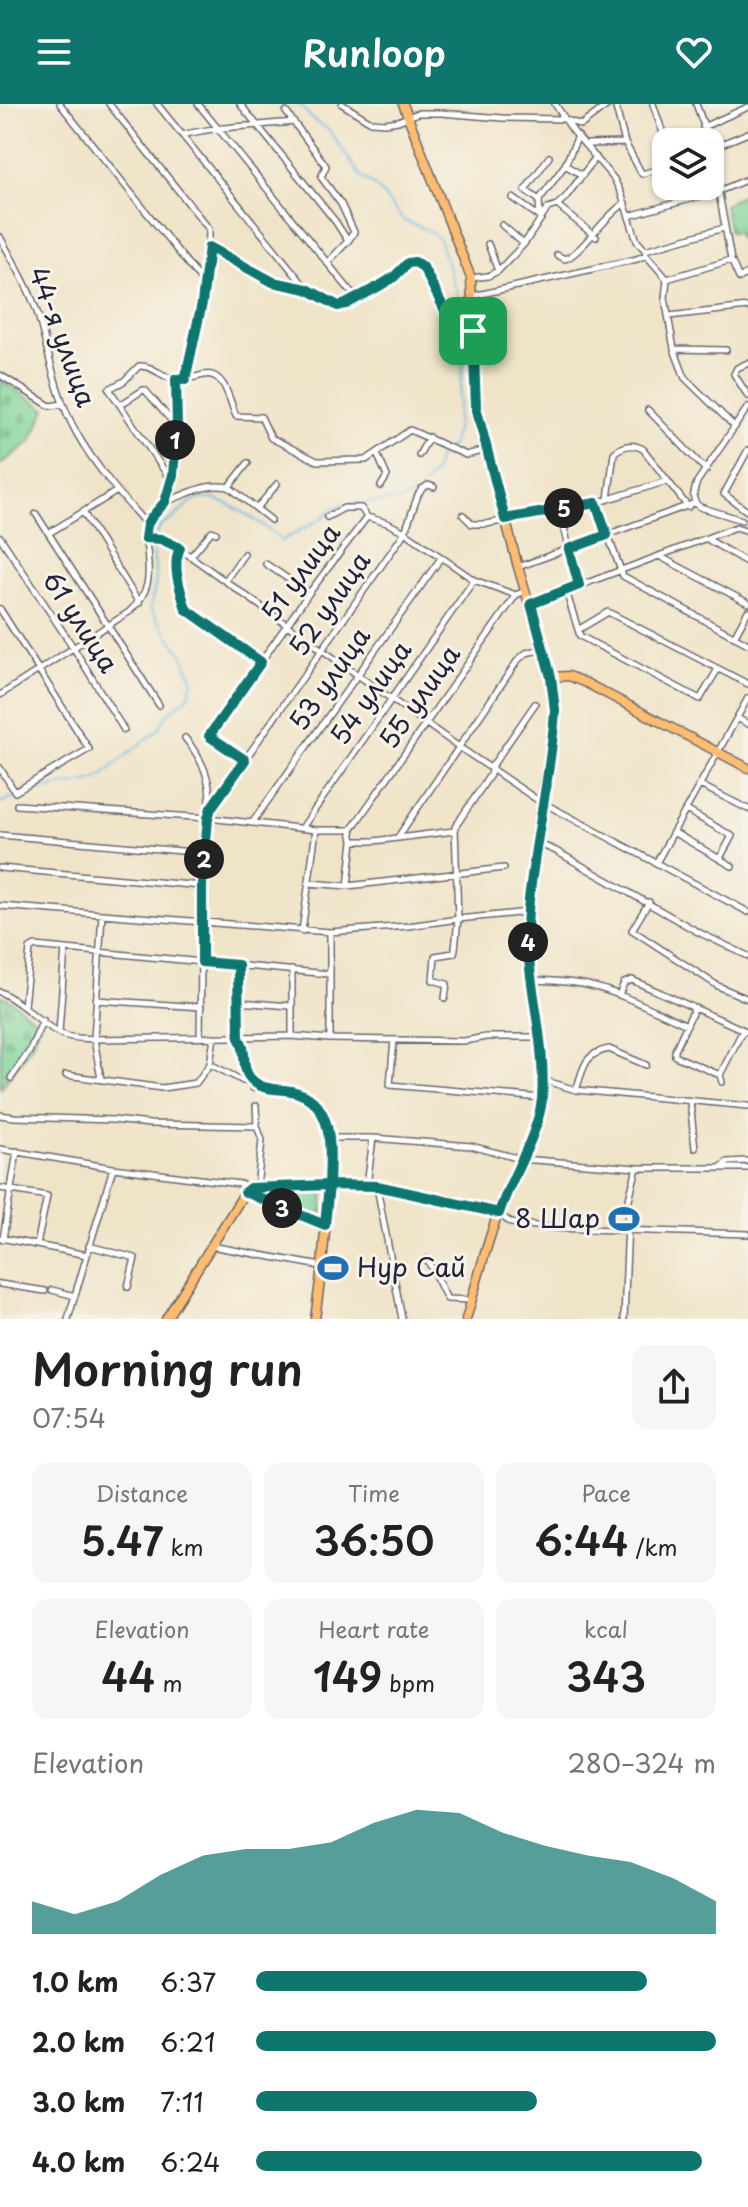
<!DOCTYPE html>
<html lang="en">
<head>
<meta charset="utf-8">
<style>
  :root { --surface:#fff; --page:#f6f6f6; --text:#222; --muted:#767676; --accent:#0f766e }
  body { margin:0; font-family:"Playpen Sans",sans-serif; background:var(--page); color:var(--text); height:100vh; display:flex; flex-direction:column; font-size:30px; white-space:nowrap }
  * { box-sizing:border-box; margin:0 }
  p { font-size:26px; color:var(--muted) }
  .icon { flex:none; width:44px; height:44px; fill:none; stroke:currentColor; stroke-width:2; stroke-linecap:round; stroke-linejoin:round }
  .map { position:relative; height:1215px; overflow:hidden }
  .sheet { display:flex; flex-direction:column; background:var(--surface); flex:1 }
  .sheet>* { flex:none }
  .fabs { position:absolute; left:652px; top:24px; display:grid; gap:16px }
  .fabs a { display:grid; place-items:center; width:72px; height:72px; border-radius:16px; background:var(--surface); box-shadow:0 2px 6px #0004; font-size:40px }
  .pin { position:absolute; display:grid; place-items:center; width:68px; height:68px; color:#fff; margin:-34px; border-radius:16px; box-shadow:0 4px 12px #0006 }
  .km { position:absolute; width:40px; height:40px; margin:-20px; border-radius:50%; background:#222; color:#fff; font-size:22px; line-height:40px; text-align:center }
  .round { display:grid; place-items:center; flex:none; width:84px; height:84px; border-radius:16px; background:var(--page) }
  .headline { display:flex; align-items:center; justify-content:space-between; height:136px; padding:0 32px }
  h1 { font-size:44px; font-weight:600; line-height:60px }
  .metrics { display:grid; grid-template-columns:repeat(3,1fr); gap:12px; height:136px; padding:8px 32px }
  .metrics div { display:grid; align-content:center; border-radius:16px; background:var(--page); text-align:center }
  .metrics b { font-size:40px; font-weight:600 }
  .metrics small { font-size:22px; font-weight:400 }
  .metrics p { font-size:22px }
  .chart { height:224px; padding:16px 32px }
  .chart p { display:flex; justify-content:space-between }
  .chart svg { width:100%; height:144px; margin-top:8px; fill:var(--accent); opacity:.7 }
  ul { padding:0 32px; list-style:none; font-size:26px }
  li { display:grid; grid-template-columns:128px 96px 1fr; align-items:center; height:60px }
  li i { height:20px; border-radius:10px; background:var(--accent) }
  header { display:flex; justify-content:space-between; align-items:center; height:104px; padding:0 32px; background:var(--accent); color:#fff; font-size:36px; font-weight:600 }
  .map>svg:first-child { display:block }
  .cemetery { fill:url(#cemetery-stones); stroke:#507b6a; stroke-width:2 }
  .park { fill:url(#park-tufts); stroke:#507b6a; stroke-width:2 }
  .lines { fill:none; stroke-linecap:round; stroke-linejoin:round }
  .stream { stroke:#66b6e0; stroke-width:2 }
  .minor-casing { stroke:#6a666c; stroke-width:8 }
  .major-casing { stroke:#6a666c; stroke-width:11 }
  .minor { stroke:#fff; stroke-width:5 }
  .major { stroke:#febc70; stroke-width:8 }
  .route-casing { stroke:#fff; stroke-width:16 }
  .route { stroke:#0f766e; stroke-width:10 }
  .labels { text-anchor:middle; stroke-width:6; stroke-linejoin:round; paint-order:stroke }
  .street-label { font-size:26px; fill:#22223b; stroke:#f7f3e8 }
  .poi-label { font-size:26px; fill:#22223b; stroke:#f7f3e8; text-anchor:end }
</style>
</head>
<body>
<header><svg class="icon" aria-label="menu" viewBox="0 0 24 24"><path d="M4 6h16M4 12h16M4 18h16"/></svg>Runloop<svg class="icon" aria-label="heart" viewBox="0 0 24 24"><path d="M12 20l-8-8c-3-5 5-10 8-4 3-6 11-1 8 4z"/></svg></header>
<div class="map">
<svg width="748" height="1215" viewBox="0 0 748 1215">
  <defs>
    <pattern id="cemetery-stones" width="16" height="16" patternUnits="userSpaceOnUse" patternTransform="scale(2)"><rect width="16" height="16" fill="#7dd498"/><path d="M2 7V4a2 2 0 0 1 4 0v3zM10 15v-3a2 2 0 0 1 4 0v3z" fill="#6cb684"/></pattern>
    <pattern id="park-tufts" width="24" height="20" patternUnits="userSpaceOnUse" patternTransform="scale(2)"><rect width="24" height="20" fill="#7dd498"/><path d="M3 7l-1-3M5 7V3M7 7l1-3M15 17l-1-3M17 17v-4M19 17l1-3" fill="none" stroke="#6cb684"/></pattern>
  </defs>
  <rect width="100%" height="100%" fill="#f7f3e8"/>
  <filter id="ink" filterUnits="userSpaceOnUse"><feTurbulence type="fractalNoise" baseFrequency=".0125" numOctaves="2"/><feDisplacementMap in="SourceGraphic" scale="16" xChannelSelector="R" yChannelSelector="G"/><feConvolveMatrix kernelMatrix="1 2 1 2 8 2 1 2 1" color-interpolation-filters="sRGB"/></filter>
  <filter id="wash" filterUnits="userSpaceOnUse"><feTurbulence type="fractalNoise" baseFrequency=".006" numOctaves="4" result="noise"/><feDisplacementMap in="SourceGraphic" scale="32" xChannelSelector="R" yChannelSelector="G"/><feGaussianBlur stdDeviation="1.8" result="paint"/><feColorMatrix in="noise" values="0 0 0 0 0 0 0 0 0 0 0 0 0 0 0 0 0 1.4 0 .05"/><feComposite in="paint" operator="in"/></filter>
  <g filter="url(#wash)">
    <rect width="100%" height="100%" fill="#f0e4c8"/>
    <path class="cemetery" d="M0 276 46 305 30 338 0 361Z
      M0 892 7 894 40 919 31 942 1 984Z"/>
    <path class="park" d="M748 87V135L741 137 737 128H730L724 101Z
      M324 1085 322 1118 268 1096 270 1087Z"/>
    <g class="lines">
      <path class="stream" d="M299 0 313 16 328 25 360 71 378 85 404 117 428 126 439 135 460 199 461 226
        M462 233 464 245
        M423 382 433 370 440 352 451 342 456 326 464 252
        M156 431 161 421C178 415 178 407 191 398 216 383 264 421 282 437 295 429 308 422 321 415 328 410 334 403 342 401 361 396 405 401 416 390
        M0 699 23 689 92 677 104 671 114 661 158 626 168 609 188 593 193 577 182 550 150 505 156 478 153 443 154 437"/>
    </g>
  </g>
  <g filter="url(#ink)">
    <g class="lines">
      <g class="minor-casing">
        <path id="minor" d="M60 0 204 180
          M109 0 209 125C209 176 197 227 185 276
          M157 0 307 185C325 196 337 208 356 194
          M198 0 356 194 394 173 408 159 415 158 423 163 456 228 473 227
          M240 0 335 117 348 137
          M342 0 371 18 385 19 398 17 418 9H441L502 14 564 15 581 21 609 0
          M555 0 573 27 614 75 621 89 637 137 645 146 646 151 667 175 665 194 674 245 685 274 735 323
          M615 0 625 39
          M653 0 666 38
          M696 0 710 38
          M286 8 326 62 321 73 341 100 354 128 348 137 327 159
          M703 23 748 3
          M182 31C218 22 256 22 293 18
          M710 39 731 156 739 174 748 169
          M587 40 625 39 642 70 666 63
          M710 46 712 44 748 29
          M565 61 582 71
          M513 94 540 113
          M539 96 525 86 549 53
          M557 101 565 94 596 53
          M540 112 539 96 565 61 578 32
          M629 112 719 87 748 75
          M502 121 524 140
          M0 133C14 159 29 183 38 211 49 250 56 292 76 328 94 361 122 393 147 421
          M488 140 498 167
          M209 143 273 178 306 185
          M645 146 724 124
          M557 151 565 155C582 149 604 112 625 99
          M471 174 488 172 498 167 524 140 548 104 557 101 596 133
          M667 175 731 156
          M473 192 637 155 646 151
          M669 212 748 203
          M674 245 726 246
          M748 259 737 264 734 270 748 292
          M0 271 50 302 63 300
          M120 301 143 286H145L176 322
          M648 306 706 366
          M377 350 387 372 381 382
          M419 351 429 333
          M172 378 109 285 124 277 139 262C153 261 161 273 174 275 186 277 193 273 204 271 225 266 230 299 236 312L261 313 271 334 317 357 366 356 410 326 466 351 486 346
          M229 383 248 359
          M608 395 614 349C623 341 632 339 643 345L688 403
          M166 397C188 391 205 378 229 383L271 416
          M596 399 623 472 748 540
          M257 404 277 380
          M559 405 579 481
          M747 407 724 390 748 346
          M83 408 139 499
          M36 410 159 601
          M463 411 472 420H486L596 399 667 377
          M327 413 344 404H361L367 413 387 419 405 428 474 476 516 491
          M742 416 700 403C690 396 694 388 697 378L748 303
          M736 423 748 427
          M49 429 117 387
          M0 433 73 543 124 626
          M145 434 161 435 183 447 459 643 536 695 748 808
          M707 435 748 459
          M180 444C171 462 181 487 186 505L261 558
          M191 452 212 427 216 429
          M659 452 748 499
          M266 460 309 489
          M518 463 695 399
          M225 477 244 450
          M566 487 580 532 700 595 718 565
          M531 500 736 423
          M0 505 89 645 15 688 0 664
          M578 526 608 508 748 580
          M734 533 748 507
          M0 591 129 508C150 488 150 475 147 446 146 438 144 430 147 422 150 412 160 406 165 397 180 371 176 307 176 275
          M737 614 748 620
          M185 634C202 655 213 677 209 705
          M245 656 209 632 309 489 367 413
          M700 681 748 705
          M17 701 208 714 316 726H351
          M686 706 732 732 720 754
          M208 714 211 704 405 428 418 391 422 385 428 381 434 383
          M252 719 441 454
          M302 724 474 476
          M351 726 516 491 525 487
          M673 728 732 762
          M0 731 204 749
          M398 733 518 556 526 549 543 545
          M353 737H374L454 727
          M537 739 556 747 698 828 748 852
          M656 759 748 594
          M0 764 202 782
          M309 779 348 782 504 764
          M348 782 353 737 351 726
          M649 798 632 826 718 882 748 895
          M0 802 330 828 408 822 458 815 528 808
          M302 827 316 726
          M330 828V935
          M238 861 239 934 244 940 246 967 253 984
          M292 866V932
          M531 876C550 877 569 877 587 881 622 889 655 907 687 921
          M0 888C23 898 40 920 61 930 71 935 83 934 94 935L292 932 330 935 464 937 486 933H539
          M619 891 624 879 632 876 748 928
          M445 894 447 880 433 876 435 852 454 849 455 845 458 815 455 723 490 671 492 662 535 600
          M96 896 201 903
          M239 898 291 902
          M24 902 30 845 35 842 329 870
          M694 905 675 946V952L720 971 722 978
          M59 928 65 845
          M200 933 202 782 208 715
          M394 936 390 981 542 994
          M210 960 243 977 252 976 267 985 291 987 307 993 322 1005 330 1034 329 1081
          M66 971 162 984 196 979 210 960 214 933
          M720 971 743 926
          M11 974 29 948 43 916
          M101 975 94 935 102 810
          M543 976 576 986 748 1002
          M576 986C584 964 583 950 609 945L646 961
          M690 998 695 1044
          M256 1002 257 1022 262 1036 257 1084
          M0 1011 14 1013 113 1016 150 1020 257 1022
          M330 1034H373L471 1042 521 1055 637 1064H748
          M0 1045 113 1064 240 1080 250 1084
          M720 1064 727 1058 748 1057
          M367 1081 373 1034
          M377 1083 402 1215
          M0 1084 47 1092 37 1141
          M245 1088 325 1121
          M499 1110 511 1119 553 1124 748 1130
          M1 1134 87 1151
          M3 1135 17 1047
          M89 1142 135 1154 128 1183
          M211 1142 321 1162
          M427 1155 447 1195 472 1196
          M0 1180 45 1187
          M52 1186 75 1192
          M68 1215 113 1064
          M624 1215 629 1095 637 1064"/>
      </g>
      <g class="major-casing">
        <path id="major" d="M403 0 471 174 476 303 518 463 551 573 555 594 554 618C544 690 527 769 528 841 529 894 548 945 541 998 537 1032 516 1062 504 1093 488 1133 478 1175 466 1215
          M551 573 569 572 586 579 748 664
          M166 1215 245 1088 250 1084 329 1081 377 1082 499 1109
          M315 1215 322 1162 329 1081"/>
      </g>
      <use href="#minor" class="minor"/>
      <use href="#major" class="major"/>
    </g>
  </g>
  <g class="lines" filter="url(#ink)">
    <g class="route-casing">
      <path id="route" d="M473 227 456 228 423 163 415 158 408 159 394 173 381 181 346 200 338 202 307 185 273 178 209 143 202 199 185 276 176 275 177 323 173 371 165 398 151 414 147 421 145 434 161 435 180 444C171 462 181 487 186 505L261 558 209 632 245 656 211 704 208 714 202 782V858L238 861 239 934C248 946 240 964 251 975 262 987 276 984 291 987 336 996 330 1045 329 1081L250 1084 245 1088 325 1121 329 1081 377 1082 499 1109C511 1072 538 1033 542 995 547 931 523 869 528 806 534 739 551 673 555 606L551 573 531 500 579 481 569 445 607 431 596 399 505 415 476 303 473 227"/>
    </g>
    <use href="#route" class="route"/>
  </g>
  <defs>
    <g id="stadium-bare" transform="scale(2.4)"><path d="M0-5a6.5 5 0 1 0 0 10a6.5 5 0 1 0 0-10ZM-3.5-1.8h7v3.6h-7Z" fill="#1f6fb2" stroke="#f7f3e8" stroke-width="2.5" paint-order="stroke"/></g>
  </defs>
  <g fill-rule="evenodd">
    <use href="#stadium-bare" x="624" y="1115"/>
    <use href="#stadium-bare" x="333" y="1164"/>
  </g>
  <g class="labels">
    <g class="street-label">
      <text transform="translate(62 233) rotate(70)" y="9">44-я улица</text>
      <text transform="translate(301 469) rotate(-54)" y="9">51 улица</text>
      <text transform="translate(330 500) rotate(-55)" y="9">52 улица</text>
      <text transform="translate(80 518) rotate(57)" y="9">61 улица</text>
      <text transform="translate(330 575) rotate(-55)" y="9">53 улица</text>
      <text transform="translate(371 589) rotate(-55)" y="9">54 улица</text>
      <text transform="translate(420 593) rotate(-55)" y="9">55 улица</text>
    </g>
    <g class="poi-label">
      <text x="600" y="1124">8 Шар</text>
      <text x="357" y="1173" text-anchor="start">Нур Сай</text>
    </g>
  </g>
</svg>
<div class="fabs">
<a><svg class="icon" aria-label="layers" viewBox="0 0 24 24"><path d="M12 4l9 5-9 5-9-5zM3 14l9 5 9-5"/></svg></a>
</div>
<div class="pin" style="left:473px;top:227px;background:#1e9e55"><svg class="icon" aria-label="arrive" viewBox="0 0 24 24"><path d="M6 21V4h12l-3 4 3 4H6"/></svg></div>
<b class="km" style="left:175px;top:336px">1</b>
<b class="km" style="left:204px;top:755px">2</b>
<b class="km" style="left:282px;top:1104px">3</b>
<b class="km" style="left:528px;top:838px">4</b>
<b class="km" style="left:564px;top:404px">5</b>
</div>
<section class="sheet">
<div class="headline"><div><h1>Morning run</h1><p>07:54</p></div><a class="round"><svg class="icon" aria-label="share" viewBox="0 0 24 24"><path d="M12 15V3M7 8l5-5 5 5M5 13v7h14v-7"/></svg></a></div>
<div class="metrics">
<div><p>Distance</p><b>5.47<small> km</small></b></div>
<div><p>Time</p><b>36:50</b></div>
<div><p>Pace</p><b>6:44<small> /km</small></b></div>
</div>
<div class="metrics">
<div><p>Elevation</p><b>44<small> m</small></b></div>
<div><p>Heart rate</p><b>149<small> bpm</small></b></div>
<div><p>kcal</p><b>343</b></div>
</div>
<div class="chart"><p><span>Elevation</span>280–324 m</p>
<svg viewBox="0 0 160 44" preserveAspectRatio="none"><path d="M0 44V34L10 38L20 34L30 26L40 20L50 18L60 18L70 16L80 10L90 6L100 7L110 13L120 17L130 20L140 22L150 27L160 34V44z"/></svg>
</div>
<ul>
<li><b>1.0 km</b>6:37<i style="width:85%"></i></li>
<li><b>2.0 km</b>6:21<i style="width:100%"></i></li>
<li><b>3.0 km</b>7:11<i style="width:61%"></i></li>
<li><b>4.0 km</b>6:24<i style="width:97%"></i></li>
</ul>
</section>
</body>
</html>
